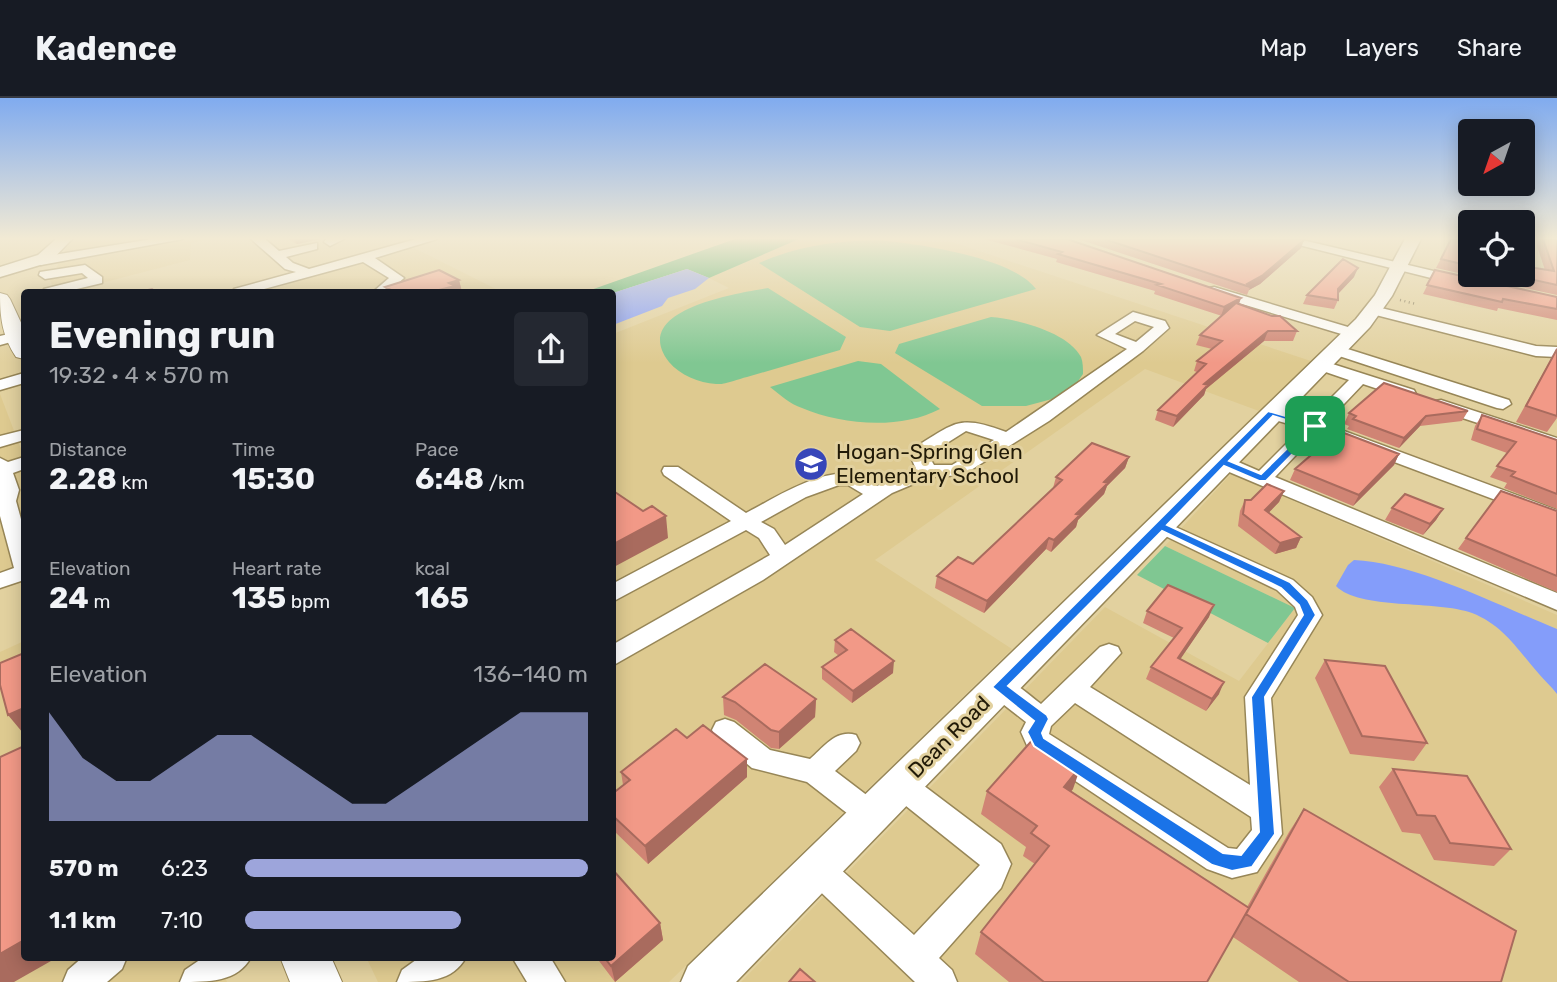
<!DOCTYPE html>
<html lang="en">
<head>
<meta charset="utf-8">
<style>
  :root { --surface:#171b24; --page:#242831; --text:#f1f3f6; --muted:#9ea1a6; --line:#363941; --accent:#9da5db }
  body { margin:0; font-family:Rubik,sans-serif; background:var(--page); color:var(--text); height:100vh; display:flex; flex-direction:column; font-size:26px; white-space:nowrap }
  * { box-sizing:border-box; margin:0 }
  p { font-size:23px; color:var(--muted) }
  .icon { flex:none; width:38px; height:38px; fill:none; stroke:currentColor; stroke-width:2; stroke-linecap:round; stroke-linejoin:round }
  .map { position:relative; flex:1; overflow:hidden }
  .side { position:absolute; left:21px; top:191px; width:595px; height:672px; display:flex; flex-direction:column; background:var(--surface); border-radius:7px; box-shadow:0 4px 18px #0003 }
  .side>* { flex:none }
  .needle { width:46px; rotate:220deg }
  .controls { position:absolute; left:1458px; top:21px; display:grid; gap:14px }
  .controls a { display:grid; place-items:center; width:77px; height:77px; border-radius:7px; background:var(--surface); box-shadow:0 4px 18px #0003; font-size:35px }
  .pin { position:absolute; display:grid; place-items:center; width:60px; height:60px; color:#fff; margin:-30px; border-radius:14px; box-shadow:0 4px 10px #0006 }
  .round { display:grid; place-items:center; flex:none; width:74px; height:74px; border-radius:7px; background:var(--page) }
  .overview { display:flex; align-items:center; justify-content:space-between; height:119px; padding:0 28px }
  h1 { font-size:38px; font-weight:700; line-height:52px }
  .figures { display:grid; grid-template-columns:repeat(3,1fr); gap:10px; height:119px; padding:7px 28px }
  .figures div { display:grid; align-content:center }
  .figures b { font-size:30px; font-weight:700 }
  .figures small { font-size:19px; font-weight:400 }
  .figures p { font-size:19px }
  .chart { height:196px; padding:14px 28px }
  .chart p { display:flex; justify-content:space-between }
  .chart svg { width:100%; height:126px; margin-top:7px; fill:var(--accent); opacity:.7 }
  ul { padding:0 28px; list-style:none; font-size:23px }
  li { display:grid; grid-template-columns:112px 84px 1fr; align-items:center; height:52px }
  li i { height:18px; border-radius:9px; background:var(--accent) }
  header { display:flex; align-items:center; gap:42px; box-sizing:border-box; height:98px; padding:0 35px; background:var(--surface); border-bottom:2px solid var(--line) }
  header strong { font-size:33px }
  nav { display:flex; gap:38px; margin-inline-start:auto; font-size:24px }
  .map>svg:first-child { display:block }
  .built { fill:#deca90 }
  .green { fill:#80c792 }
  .forest { fill:#46ac67 }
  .water { fill:#849dfa }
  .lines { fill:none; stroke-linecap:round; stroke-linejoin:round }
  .minor-casing { stroke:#978657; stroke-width:3 }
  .major-casing { stroke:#978657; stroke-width:3 }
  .highway-casing { stroke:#978657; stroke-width:2 }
  .path { stroke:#7f7351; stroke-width:2.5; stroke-dasharray:1 3.5; stroke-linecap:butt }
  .minor { fill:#fff; fill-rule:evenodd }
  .major { fill:#fff; fill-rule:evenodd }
  .highway { fill:#fff; fill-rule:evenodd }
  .wall { fill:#d08474 }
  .shaded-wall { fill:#a96b5e }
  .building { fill:#f29987; stroke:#a96b5e; stroke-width:2 }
  .route { fill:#1a73e8; stroke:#fff; stroke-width:2; fill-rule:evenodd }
  .labels { text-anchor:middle; stroke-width:6; stroke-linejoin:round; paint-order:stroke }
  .poi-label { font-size:21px; fill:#211a07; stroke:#e2d19f; text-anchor:start }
  .street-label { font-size:21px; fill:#211a07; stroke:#e2d19f }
</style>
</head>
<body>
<header>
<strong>Kadence</strong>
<nav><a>Map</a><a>Layers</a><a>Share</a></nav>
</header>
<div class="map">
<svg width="1557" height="884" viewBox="0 0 1557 884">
  <rect width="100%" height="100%" fill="#e2d19f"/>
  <path class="built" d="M71 141H210L191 145 190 162 67 194H55L50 182Z
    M799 141 952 144 1314 264 1259 313 1145 271 875 462 1012 551 669 884H378L366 859H612L613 236 729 190 709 180Z
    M412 149 502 194H248Z
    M0 296 24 359V481L0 490Z
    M1231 376 1557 517V884H741L1105 509 1239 583 1295 510 1165 448Z
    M24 543V859H218L227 884H0V554Z"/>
  <path class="green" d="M876 142C914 145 1013 159 1036 191L890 233 860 229 759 165C798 148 834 143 876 142Z
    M768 190 846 239 840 252C809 261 778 270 747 279 738 281 725 287 716 286 699 285 680 277 669 264 628 211 739 195 768 190Z
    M991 219C1017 221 1068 234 1081 259 1083 264 1083 271 1083 276L1074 289 1056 300 1026 308H982L895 255 899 246Z
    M858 263 881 266 940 311C900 332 842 327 802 310 790 306 780 297 770 289Z
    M1165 448 1295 510 1268 545 1137 477Z"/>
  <path class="forest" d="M735 141H799L709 180 687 171 613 195 585 194Z"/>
  <path class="water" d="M687 171 709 180 695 191 668 200 662 208 613 227V195Z
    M1354 462C1413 464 1500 508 1557 531V596C1551 588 1545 583 1539 576 1518 552 1503 527 1472 515 1436 502 1359 512 1336 488L1348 467Z"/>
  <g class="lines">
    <g class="minor-casing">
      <path id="minor" d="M152 141H183L41 167 35 163 41 159Z
        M251 141H265L279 153 317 145V151L286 159 293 165 309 171 416 141H437L375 160 404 180 388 194H373L389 180 363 164 253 194H232L234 191 296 174 285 171Z
        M326 141H344L330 148 324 144Z
        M1275 141H1298L1459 179 1466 183 1459 187Z
        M85 167 102 179V185L64 194H42L44 191 88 180 82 175 45 181 39 177 40 174Z
        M1214 189 1358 232 1360 235 1358 238H1348L1209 196V190Z
        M1373 208 1536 248 1557 249V259L1536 258 1368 215V209Z
        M1133 214 1165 223 1169 230 1143 253 1049 323 963 377 930 379 892 395 763 482 612 568V547L770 457 759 440 746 432 612 504V486L731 423 664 377 662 373 664 369H678L746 415C775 400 818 372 851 376 860 378 869 383 877 388L916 371 909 355 912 351C954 326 957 315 1006 334L1127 251 1097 237ZM1135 223 1154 229 1136 244 1115 236ZM966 333 994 342 952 367H934L928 357ZM839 387H848L863 396 785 447 774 431 761 424 806 399Z
        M17 234 24 238 22 241 0 247V238Z
        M1335 247 1509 302 1511 306 1503 311 1497 310 1330 255 1327 252 1330 249Z
        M1320 262 1414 292 1416 296 1408 301 1363 286 1325 326 1557 412V425L1317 335 1275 379 1557 495V512L1215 368 1213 364 1215 360H1229L1259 373 1302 330 1265 319 1262 315 1265 311 1271 310 1310 321 1349 282 1314 270 1312 267 1314 264Z
        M24 275V285L0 292V282Z
        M1441 302 1557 340V351L1435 311 1433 307 1435 303Z
        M24 332V342L0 349V338Z
        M24 359V371L13 375 19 392 16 403 24 432V482L0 490V475L14 470 0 418V360L8 364Z
        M1160 422 1293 482 1312 499 1322 517 1271 600 1282 736 1257 774 1232 780 1207 771 1029 652 1021 634 1026 624 990 596 986 589 990 582C1009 576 1026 595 1041 606L1100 549 1109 546 1118 549 1121 555 1090 589 1250 687 1245 599 1298 517 1295 509 1277 492 1153 432 1150 428 1153 424ZM1075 605 1251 719 1252 732 1237 751 1228 750 1049 636 1051 628Z
        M725 621 734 624 770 652 810 661C824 649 836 631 856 637L860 645 856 653 835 673 881 708 886 717 881 726 871 730 861 726 807 684 752 670 716 640 712 632 716 624Z
        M901 675 911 678 1001 746 1011 766 1001 790 939 860 952 872 957 884H915L807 781 802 771 807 761 818 757 829 761 914 837 980 767 891 696 887 687 891 678Z
        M83 859H127L122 871 107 884H63L68 872Z
        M204 859H251C238 884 209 884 180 884L185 872Z
        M420 859H466C453 884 426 884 397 884L402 872Z
        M512 859H550L565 884H527Z"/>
    </g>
    <g class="major-casing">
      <path id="major" d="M56 141H72L50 164 0 179V169L38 157Z
        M1405 141H1421L1392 198 1370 229 736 884H681L688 868 1356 221 1375 197Z"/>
    </g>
    <g class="highway-casing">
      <path id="highway" d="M0 195 7 197 10 201 24 231V261L16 259C2 238 0 219 0 195Z
        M280 859H331L342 884H290Z"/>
    </g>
    <path class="path" d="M1400 202 1416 206"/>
    <use href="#minor" class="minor"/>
    <use href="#major" class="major"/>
    <use href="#highway" class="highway"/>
  </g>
  <path class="wall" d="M288 141H321L297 146Z
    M984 141H1067L1239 206 1297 233 1293 243H1264L1206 291 1204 297 1173 329 1155 322 1158 312 1197 274 1194 273 1197 263 1212 251 1196 247 1200 237 1222 218 1154 196 1155 193 1056 164 1057 161Z
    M1078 141H1302L1301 150 1260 186 1249 192 1247 197Z
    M1451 141H1470V177H1522L1545 172 1537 148 1539 141H1557V197L1436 170Z
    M1435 172 1557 199V222L1498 210 1497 213 1423 196Z
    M1354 179 1338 196V202L1334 211 1303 206 1307 197Z
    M459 182 462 194H387L385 189Z
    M1557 250V320L1547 334 1516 324Z
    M1468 313 1462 323 1420 328 1399 350 1347 331 1349 328 1344 326 1349 315Z
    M1482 317 1557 342V411L1504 390 1507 385 1490 379 1507 355 1471 342 1475 328Z
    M1399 356 1394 367 1353 408 1290 382 1295 371Z
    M1129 359 1125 370 1107 388 1104 396 1078 422 1076 429 1051 454 1046 451 984 515 935 490 937 478 973 466 1053 390 1056 379Z
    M1284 393 1279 404 1268 415 1301 439 1296 450 1275 456 1238 428 1240 413 1245 402H1251Z
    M1392 410 1443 411 1436 422 1423 437 1385 422Z
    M1557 413V494L1458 451 1466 440Z
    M1147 513 1209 519 1180 561 1219 596 1206 613 1146 581 1151 569 1174 540 1143 525Z
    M835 542 893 575 852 605 822 581V569L839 558 834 554Z
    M1325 562 1427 645 1414 663 1350 656 1315 580Z
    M723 599 816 601 815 619 779 651 771 650 736 622 724 617Z
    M687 640 747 661V679L648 766 612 731V696L623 687 621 674Z
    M1393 671 1511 751 1494 768 1434 762 1420 736 1402 734 1379 689Z
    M1073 691 1071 693 1247 809 1289 734 1304 711 1501 884H1299L1233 839 1207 884H1009L975 856 981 834 1035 766 1023 758 1026 749 981 716 987 693Z
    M660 825 663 842 615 884 596 859H612Z"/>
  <path class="shaded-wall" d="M295 141H321L297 146Z
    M1304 142 1301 150 1260 186 1249 192 1250 189 1247 186Z
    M1358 170 1354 179 1334 200 1338 191Z
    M459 182 462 194H431L449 185Z
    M1241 200 1238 209 1221 218 1224 209Z
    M1268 233 1264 243 1206 291 1204 297 1173 329 1177 318 1204 286Z
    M1426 318 1420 328 1399 350 1404 340Z
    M1399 356 1394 367 1353 408 1359 397Z
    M1129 359 1125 370 1107 388 1104 396 1078 422 1076 429 1051 454 1054 442 1104 384Z
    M1284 393 1279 404 1260 424 1265 412Z
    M1443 411 1436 422 1423 437 1430 426Z
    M666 418 668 440 612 470V447Z
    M1301 439 1296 450 1275 456 1280 445Z
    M1049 440 1046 451 984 515 987 503Z
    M1214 507 1209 519 1173 572 1178 560Z
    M894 563 893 575 852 605 853 593Z
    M1224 584 1219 596 1206 613 1212 601Z
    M816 601 815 619 779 651V634Z
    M24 610V634L23 635 8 617Z
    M747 661V679L648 766 645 748Z
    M1081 668 1073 691 1056 712 1064 689Z
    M660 825 663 842 615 884 611 868Z
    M24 842V859H58L14 884H0V856Z"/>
  <path class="building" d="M1015 141H1067L1241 200 1224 209 1157 187 1161 186 1058 156 1062 154Z
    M1104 141H1302L1304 142 1263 177 1247 186 1250 189Z
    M1451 141H1470V168L1441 161Z
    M1543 141H1557V187L1511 177H1522V168L1554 173Z
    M1343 161 1358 170 1338 191V202L1307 197Z
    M439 172 459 182 449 185 455 188 431 194H395L385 189Z
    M1435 172 1557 199V211L1503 201 1502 204 1427 187Z
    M152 191 156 194H139Z
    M1236 205 1272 218H1280L1297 233H1268L1204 286 1208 287 1177 318 1158 312 1206 266 1197 263 1222 243 1200 237Z
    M1557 251V318L1526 308Z
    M1384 285 1468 313 1426 318 1404 340 1353 321 1356 318 1349 315Z
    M1482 317 1557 342V396L1511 378 1515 374 1497 368 1516 344 1477 331Z
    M1339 333 1399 356 1359 397 1295 371Z
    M1092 345 1129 359 1104 384 1108 385 1076 416 1080 417 1054 442 1049 440 987 503 937 478 958 459 973 466 1062 382 1056 379Z
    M1267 386 1284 393 1265 412 1301 439 1280 445 1243 416 1245 402H1251Z
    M612 392 643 413 652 408 666 418 612 447Z
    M1501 393 1557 413V478L1466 440Z
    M1405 396 1443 411 1430 426 1392 410Z
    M1168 487 1214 507 1178 560 1224 584 1212 601 1151 569 1182 530 1147 513Z
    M851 531 894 563 853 593 822 569 847 552 835 542Z
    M24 555V610L8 617 0 587V565Z
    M1325 562 1385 568 1427 645 1362 638Z
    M765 566 816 601 779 634 771 632 735 604 723 599Z
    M703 627 747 661 645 748 612 717V696L630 682 621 674 676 631 687 640Z
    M1035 639 1081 668 1064 689 1249 810 1207 884H1044L981 834 1049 748 1031 735 1037 728 987 693Z
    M24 648V842L0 856V659Z
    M1393 671 1467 678 1511 751 1450 745 1435 718 1417 717Z
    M1304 711 1516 833 1501 884H1349L1246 816Z
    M612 771 660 825 611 868 604 859H612Z
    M800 871 815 884H789Z"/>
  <linearGradient id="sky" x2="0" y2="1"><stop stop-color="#80abef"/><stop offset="0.53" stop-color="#f2ead4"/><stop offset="1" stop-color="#f2ead4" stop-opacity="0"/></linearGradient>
  <rect width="1557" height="265" fill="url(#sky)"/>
  <path class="route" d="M1268 313 1320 328 1266 383H1259L1224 368 1167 427 1290 484 1308 502 1316 517 1265 599 1275 736 1252 769 1232 773 1212 767 1034 648 1027 634 1034 623 992 589ZM1273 318 1309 329 1261 376 1229 363ZM1162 433 1281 490 1299 507 1303 517 1251 599 1259 734 1241 757 1223 755 1044 640 1042 635 1049 621 1047 617 1008 588Z"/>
  <defs>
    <g id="school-disc" transform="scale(1.75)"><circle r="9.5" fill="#3746b9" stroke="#e2d19f"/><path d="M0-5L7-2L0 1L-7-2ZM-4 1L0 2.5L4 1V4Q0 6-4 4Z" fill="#fff"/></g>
  </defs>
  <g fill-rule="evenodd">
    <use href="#school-disc" x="811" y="366"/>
  </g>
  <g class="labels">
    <g class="poi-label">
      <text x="836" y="361">Hogan-Spring Glen<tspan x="836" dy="24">Elementary School</tspan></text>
    </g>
    <g class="street-label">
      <text transform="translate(949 639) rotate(-45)" y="7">Dean Road</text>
    </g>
  </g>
</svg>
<div class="controls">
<a><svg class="needle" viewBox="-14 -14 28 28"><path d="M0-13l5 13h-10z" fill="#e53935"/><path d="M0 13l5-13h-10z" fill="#9ea1a6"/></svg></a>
<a><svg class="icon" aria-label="locate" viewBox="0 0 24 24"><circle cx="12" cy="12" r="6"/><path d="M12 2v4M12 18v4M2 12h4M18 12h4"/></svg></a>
</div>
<div class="pin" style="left:1315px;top:328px;background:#1e9e55"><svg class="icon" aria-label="arrive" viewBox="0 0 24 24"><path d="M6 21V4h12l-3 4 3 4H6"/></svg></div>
<section class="side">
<div class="overview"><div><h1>Evening run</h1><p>19:32 · 4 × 570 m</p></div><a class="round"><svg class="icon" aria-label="share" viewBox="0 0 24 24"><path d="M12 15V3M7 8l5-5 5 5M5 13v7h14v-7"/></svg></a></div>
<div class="figures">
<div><p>Distance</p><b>2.28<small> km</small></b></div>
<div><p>Time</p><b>15:30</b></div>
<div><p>Pace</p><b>6:48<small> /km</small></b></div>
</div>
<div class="figures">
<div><p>Elevation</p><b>24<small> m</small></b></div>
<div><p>Heart rate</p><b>135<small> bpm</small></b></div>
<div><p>kcal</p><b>165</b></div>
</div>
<div class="chart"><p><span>Elevation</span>136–140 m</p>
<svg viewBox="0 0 160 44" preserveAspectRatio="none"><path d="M0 44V6L10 22L20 30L30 30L40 22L50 14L60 14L70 22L80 30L90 38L100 38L110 30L120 22L130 14L140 6L150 6L160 6V44z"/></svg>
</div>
<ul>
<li><b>570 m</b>6:23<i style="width:100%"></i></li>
<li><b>1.1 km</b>7:10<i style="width:63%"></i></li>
</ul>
</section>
</div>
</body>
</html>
